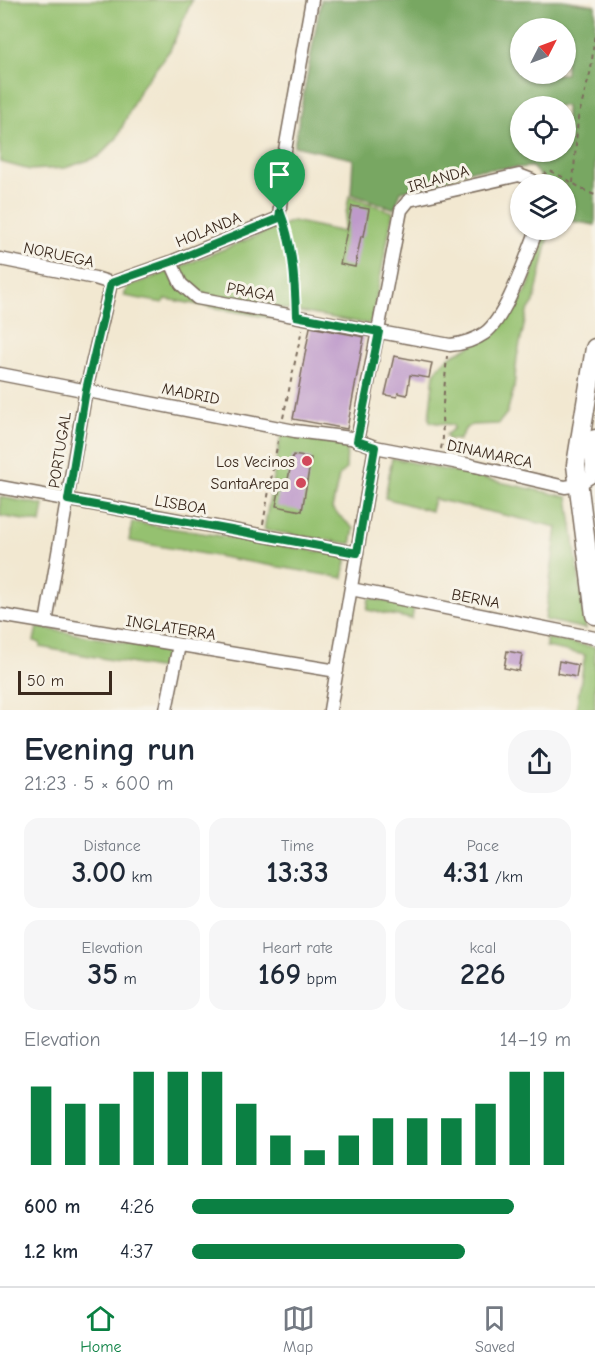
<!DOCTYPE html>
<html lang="en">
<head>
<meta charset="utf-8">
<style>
  :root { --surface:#fff; --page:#f6f6f7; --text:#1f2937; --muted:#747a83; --line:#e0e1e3; --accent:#0b8043 }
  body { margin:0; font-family:"Comic Neue",sans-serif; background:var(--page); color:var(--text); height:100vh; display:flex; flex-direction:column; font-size:22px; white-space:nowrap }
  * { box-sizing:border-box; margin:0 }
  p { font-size:20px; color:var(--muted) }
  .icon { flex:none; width:33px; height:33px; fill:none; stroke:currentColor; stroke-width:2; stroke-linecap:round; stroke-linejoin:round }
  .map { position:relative; height:710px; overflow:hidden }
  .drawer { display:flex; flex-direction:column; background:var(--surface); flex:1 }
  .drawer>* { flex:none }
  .needle { width:39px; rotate:48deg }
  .tools { position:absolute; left:510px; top:18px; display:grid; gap:12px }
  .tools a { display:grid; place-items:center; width:66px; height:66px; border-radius:50%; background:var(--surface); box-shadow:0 2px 4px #0004; font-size:30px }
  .scale { position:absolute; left:18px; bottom:15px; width:94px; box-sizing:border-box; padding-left:6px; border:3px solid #3b2a1e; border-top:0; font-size:16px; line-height:21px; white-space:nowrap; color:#3b2a1e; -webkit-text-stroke:4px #f7f3e8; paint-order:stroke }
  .pin { position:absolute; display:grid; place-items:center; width:51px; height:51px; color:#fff; margin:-62px -26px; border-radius:50% 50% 50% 0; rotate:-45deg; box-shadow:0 0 6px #0007 }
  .pin .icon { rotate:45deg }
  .round { display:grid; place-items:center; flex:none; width:63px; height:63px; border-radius:24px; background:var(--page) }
  .headline { display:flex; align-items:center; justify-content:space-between; height:102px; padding:0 24px }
  h1 { font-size:33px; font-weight:800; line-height:45px }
  .metrics { display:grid; grid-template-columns:repeat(3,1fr); gap:9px; height:102px; padding:6px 24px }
  .metrics div { display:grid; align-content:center; border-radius:15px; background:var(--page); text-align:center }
  .metrics b { font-size:30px; font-weight:800 }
  .metrics small { font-size:16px; font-weight:400 }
  .metrics p { font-size:16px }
  .chart { height:168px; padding:12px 24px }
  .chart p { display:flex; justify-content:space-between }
  .chart svg { width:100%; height:108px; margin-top:6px; stroke:var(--accent); stroke-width:6 }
  ul { padding:0 24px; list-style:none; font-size:20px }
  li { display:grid; grid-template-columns:96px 72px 1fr; align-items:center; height:45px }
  li i { height:15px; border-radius:8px; background:var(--accent) }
  .tab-bar { display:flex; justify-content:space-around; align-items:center; height:84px; border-top:2px solid var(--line); background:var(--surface); font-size:16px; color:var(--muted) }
  .tab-bar a { display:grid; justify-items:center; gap:3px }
  .tab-bar .selected { color:var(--accent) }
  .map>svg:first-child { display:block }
  .green { fill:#95c16f; stroke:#687646; stroke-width:1.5 }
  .forest { fill:#78a762; stroke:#5a6840; stroke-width:1.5; fill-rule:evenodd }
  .building { fill:#be9aca }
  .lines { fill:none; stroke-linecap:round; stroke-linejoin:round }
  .street-casing { stroke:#7b6c5d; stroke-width:15 }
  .secondary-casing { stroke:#7b6c5d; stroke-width:21 }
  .path { stroke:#7b6c5d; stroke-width:2; stroke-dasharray:4.5 4.5; stroke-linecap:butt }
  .street { stroke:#fff; stroke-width:12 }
  .secondary { stroke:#fff; stroke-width:18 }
  .route-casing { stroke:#fff; stroke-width:12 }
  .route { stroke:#0b8043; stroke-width:8 }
  .poi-dot { fill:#d1495b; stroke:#f7f3e8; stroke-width:2 }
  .labels { text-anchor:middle; stroke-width:6; stroke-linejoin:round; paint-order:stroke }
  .street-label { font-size:16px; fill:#3b2a1e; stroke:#f7f3e8 }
  .poi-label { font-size:16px; fill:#3b2a1e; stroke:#f7f3e8; text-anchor:end }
</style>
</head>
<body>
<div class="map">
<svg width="595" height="710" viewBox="0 0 595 710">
  <rect width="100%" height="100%" fill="#f7f3e8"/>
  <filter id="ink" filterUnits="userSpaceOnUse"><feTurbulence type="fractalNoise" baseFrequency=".0167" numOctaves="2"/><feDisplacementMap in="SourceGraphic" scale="12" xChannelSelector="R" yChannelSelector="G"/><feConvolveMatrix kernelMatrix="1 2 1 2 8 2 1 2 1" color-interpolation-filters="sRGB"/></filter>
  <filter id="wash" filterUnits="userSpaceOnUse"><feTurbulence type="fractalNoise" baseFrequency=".008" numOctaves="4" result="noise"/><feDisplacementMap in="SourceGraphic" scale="24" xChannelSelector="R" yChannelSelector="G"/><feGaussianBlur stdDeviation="1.35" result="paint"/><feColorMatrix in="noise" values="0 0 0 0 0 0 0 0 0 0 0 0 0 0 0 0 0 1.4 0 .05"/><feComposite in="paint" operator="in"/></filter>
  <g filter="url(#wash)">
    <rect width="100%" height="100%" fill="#f2e8d1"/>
    <path class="green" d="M0 0H192L170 50 140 89 117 138 98 157 65 168 30 170 0 162Z
      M349 196 393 212 372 320 368 324 197 294 188 288 180 267 293 221 343 232Z
      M544 230H550L534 302 527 312 517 357 514 388 507 413 498 424 472 425 466 428 459 440 448 439 446 435 454 428 453 425 431 422 429 419 434 374 442 363 451 356 486 338 524 295 529 285Z
      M168 272 177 286 300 321V323L166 299 163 303 124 296 127 287Z
      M281 435 347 444 346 469 339 476 332 509 354 529 351 544 264 530Z
      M392 458 568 497 586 629 545 620 557 527 434 499 431 511 385 498Z
      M0 497 44 505 41 523 0 516Z
      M132 522 347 556 343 578 129 541Z
      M369 598 414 607 412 619 367 610Z
      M37 627 170 651 167 670 40 647V643L34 641Z
      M546 638 595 647V710H576L585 655 546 647Z"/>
    <path class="forest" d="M321 0H562L595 5V225L566 220V184H547L532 167 471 170 429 186 401 191 395 209 351 194 353 159 294 146ZM520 28H566V74H520ZM520 106H566V152H520Z"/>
    <g id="blocks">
      <path class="building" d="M352 206 369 209 364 236H361L355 267 340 264Z
        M310 327 364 337 347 429 293 419Z
        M394 356 432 363 429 378 410 375 407 395 398 393 397 397 385 395Z
        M293 455 311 458 302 511 276 506 281 483 287 484Z
        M507 651 522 654 519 671 504 668Z
        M559 661 578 665 576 677 557 673Z"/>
    </g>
  </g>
  <g filter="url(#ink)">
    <use href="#blocks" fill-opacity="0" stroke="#7b6c5d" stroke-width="1.5"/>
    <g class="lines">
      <g class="street-casing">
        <path id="street" d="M0 259 95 278 111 283
          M171 262 181 284 197 298 450 345C463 344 475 340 485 333 507 317 526 256 537 230
          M111 283 171 262 279 218 285 150 312 0
          M0 374 295 431 351 438 375 447 475 466 565 487 578 485 595 474
          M357 441 401 210 409 200 519 175 532 180 534 184
          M0 487 357 553
          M351 589 595 638
          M0 615 337 671
          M46 623 86 390 111 283
          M166 710 179 645
          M330 710 375 447"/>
      </g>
      <g class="secondary-casing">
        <path id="secondary" d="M595 348 576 465 595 615
          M595 439V471"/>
      </g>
      <path class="path" d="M543 175 549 171C566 176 578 189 595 195
        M573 183 578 118 591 70 595 32
        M286 227 292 263 295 305
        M283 418 302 329
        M441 449 443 438 442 416 447 356
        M263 524 278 441"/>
      <use href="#street" class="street"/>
      <use href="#secondary" class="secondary"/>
    </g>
  </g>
  <g class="lines" filter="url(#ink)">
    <g class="route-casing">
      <path id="route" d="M280 211C293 244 295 281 296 316L379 332 357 441 375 447 357 553 68 500 86 390 111 283 171 262 279 218Z"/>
    </g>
    <use href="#route" class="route"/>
  </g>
  <g class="poi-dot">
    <circle cx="307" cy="461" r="6"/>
    <circle cx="301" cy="483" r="6"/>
  </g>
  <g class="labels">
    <g class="street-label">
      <text transform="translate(438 178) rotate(-16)" y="6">IRLANDA</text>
      <text transform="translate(208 229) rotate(-22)" y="6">HOLANDA</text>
      <text transform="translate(59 254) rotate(12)" y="6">NORUEGA</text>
      <text transform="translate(251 291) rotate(10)" y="6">PRAGA</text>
      <text transform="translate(191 393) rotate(11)" y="6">MADRID</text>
      <text transform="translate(59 450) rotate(-81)" y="6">PORTUGAL</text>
      <text transform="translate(490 453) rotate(12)" y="6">DINAMARCA</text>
      <text transform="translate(181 504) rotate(10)" y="6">LISBOA</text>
      <text transform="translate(476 598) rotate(11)" y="6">BERNA</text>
      <text transform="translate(171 627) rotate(9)" y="6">INGLATERRA</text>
    </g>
    <g class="poi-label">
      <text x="295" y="467">Los Vecinos</text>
      <text x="289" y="489">SantaArepa</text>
    </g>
  </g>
</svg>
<div class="tools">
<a><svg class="needle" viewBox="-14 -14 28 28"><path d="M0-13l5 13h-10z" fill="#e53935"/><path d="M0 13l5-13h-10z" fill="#747a83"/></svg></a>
<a><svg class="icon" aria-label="locate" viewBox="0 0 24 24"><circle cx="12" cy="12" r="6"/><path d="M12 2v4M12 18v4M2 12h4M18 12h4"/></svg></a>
<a><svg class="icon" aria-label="layers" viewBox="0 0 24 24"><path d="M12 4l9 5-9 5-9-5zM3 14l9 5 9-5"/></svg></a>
</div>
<div class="scale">50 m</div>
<div class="pin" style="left:280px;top:211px;background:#1e9e55"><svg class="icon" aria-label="arrive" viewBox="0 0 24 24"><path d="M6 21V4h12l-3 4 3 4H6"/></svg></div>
</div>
<section class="drawer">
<div class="headline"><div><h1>Evening run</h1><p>21:23 · 5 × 600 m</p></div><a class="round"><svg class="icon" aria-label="share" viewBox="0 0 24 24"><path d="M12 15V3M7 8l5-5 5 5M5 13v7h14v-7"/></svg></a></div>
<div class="metrics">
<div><p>Distance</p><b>3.00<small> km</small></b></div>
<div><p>Time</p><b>13:33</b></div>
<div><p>Pace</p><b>4:31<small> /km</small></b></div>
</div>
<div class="metrics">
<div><p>Elevation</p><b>35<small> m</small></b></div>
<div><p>Heart rate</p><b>169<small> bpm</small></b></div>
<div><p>kcal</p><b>226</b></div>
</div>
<div class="chart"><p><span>Elevation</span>14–19 m</p>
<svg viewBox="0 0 160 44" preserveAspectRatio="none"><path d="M5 44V12M15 44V19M25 44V19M35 44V6M45 44V6M55 44V6M65 44V19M75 44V32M85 44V38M95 44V32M105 44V25M115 44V25M125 44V25M135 44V19M145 44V6M155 44V6"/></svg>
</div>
<ul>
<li><b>600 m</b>4:26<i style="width:85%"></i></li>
<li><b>1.2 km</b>4:37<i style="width:72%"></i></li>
</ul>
</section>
<nav class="tab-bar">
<a class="selected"><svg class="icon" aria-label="home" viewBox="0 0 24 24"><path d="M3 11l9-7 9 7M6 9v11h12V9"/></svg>Home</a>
<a><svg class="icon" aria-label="map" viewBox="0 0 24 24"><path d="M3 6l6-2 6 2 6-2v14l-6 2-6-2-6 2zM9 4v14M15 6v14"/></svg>Map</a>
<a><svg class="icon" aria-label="saved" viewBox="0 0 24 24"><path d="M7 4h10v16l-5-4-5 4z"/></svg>Saved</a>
</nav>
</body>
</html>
